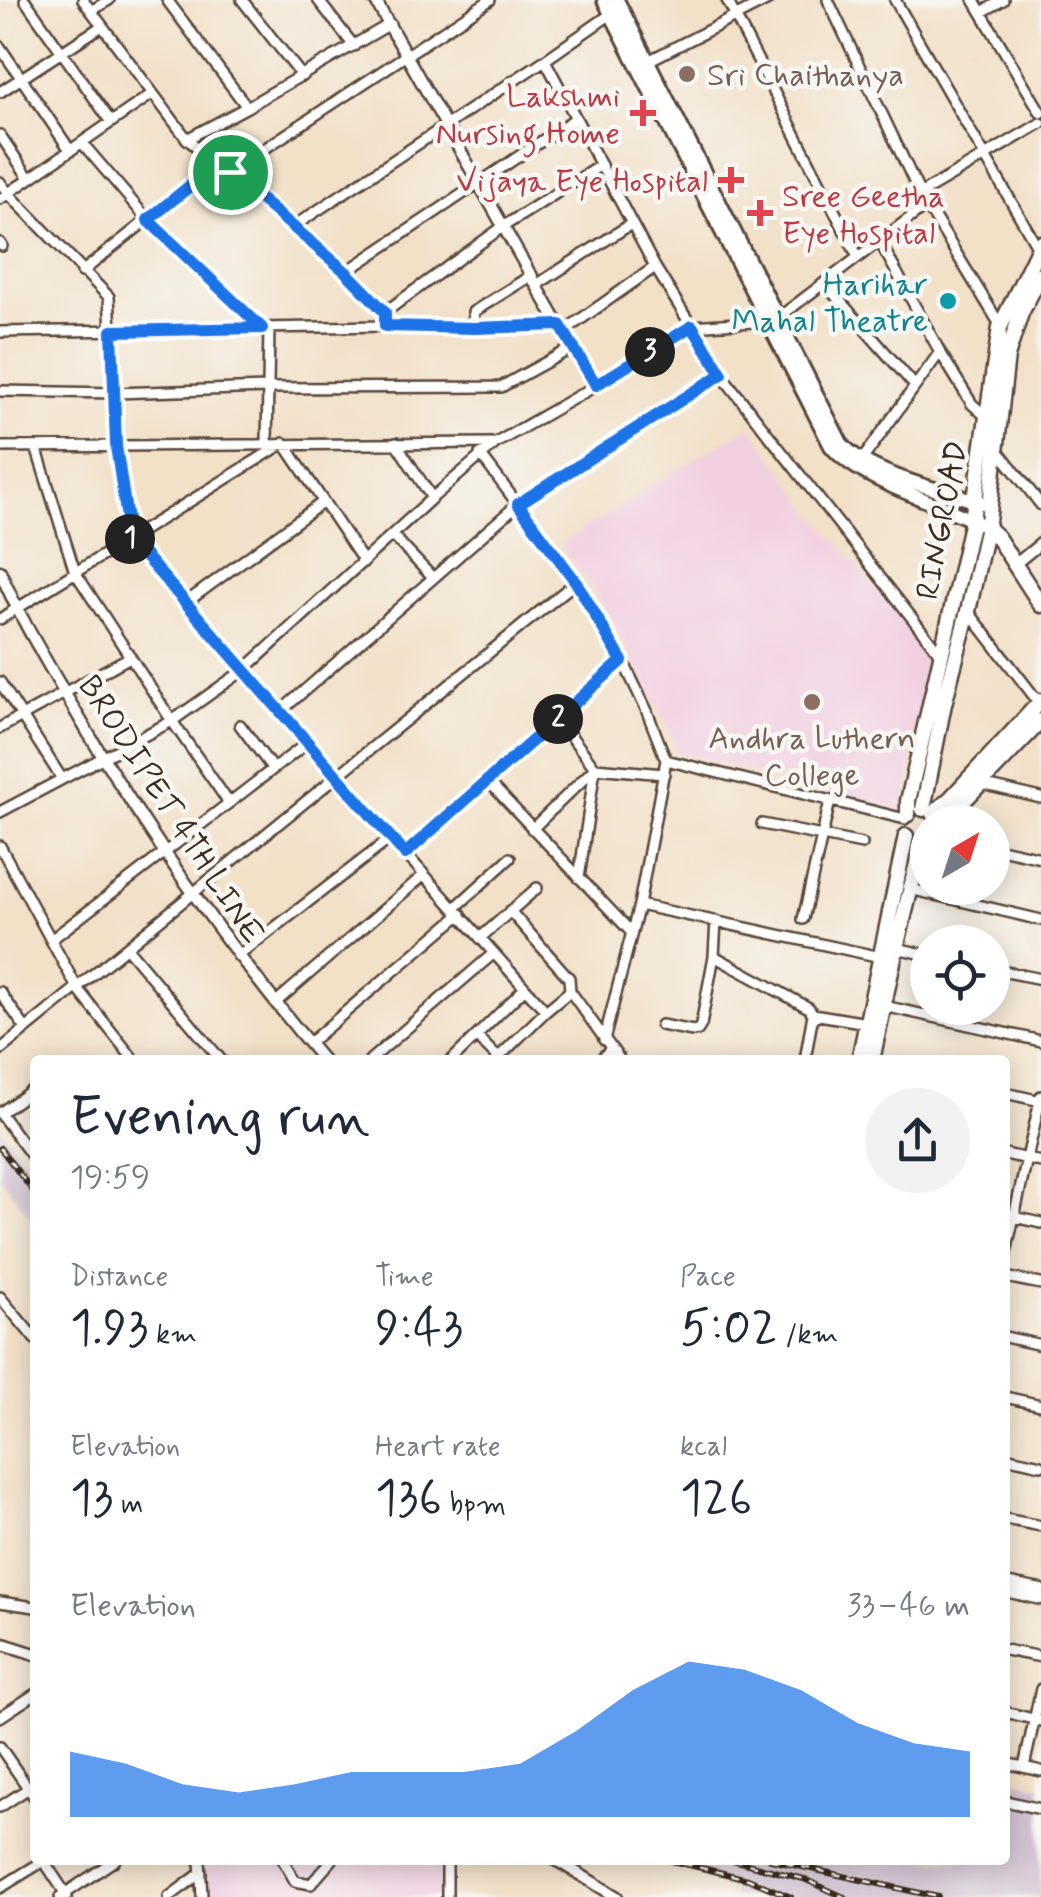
<!DOCTYPE html>
<html lang="en">
<head>
<meta charset="utf-8">
<style>
  :root { --surface:#fff; --page:#f2f2f3; --text:#1f2937; --muted:#747a83; --accent:#1a73e8 }
  body { margin:0; font-family:Mynerve,sans-serif; background:var(--page); color:var(--text); height:100vh; display:flex; flex-direction:column; font-size:38px; white-space:nowrap }
  * { box-sizing:border-box; margin:0 }
  p { font-size:32px; color:var(--muted) }
  .icon { flex:none; width:55px; height:55px; fill:none; stroke:currentColor; stroke-width:2; stroke-linecap:round; stroke-linejoin:round }
  .map { position:relative; flex:1; overflow:hidden }
  .side { position:absolute; left:30px; top:1055px; width:980px; height:810px; display:flex; flex-direction:column; background:var(--surface); border-radius:10px; box-shadow:0 5px 25px #0003 }
  .side>* { flex:none }
  .needle { width:65px; rotate:39deg }
  .controls { position:absolute; left:910px; top:805px; display:grid; gap:20px }
  .controls a { display:grid; place-items:center; width:100px; height:100px; border-radius:50%; background:var(--surface); box-shadow:0 5px 25px #0003; font-size:50px }
  .pin { position:absolute; display:grid; place-items:center; width:85px; height:85px; color:#fff; margin:-42px; border:5px solid #fff; border-radius:50%; box-shadow:0 2px 10px #0007 }
  .km { position:absolute; width:50px; height:50px; margin:-25px; border-radius:50%; background:#222; color:#fff; font-size:28px; line-height:50px; text-align:center }
  .round { display:grid; place-items:center; flex:none; width:105px; height:105px; border-radius:52px; background:var(--page) }
  .overview { display:flex; align-items:center; justify-content:space-between; height:170px; padding:0 40px }
  h1 { font-size:55px; font-weight:600; line-height:75px }
  .stats { display:grid; grid-template-columns:repeat(3,1fr); gap:15px; height:170px; padding:10px 40px }
  .stats div { display:grid; align-content:center }
  .stats b { font-size:50px; font-weight:600 }
  .stats small { font-size:28px; font-weight:400 }
  .stats p { font-size:28px }
  .chart { height:280px; padding:20px 40px }
  .chart p { display:flex; justify-content:space-between }
  .chart svg { width:100%; height:180px; margin-top:10px; fill:var(--accent); opacity:.7 }
  .map>svg:first-child { display:block }
  .built { fill:#f2cfe1 }
  .railway { fill:#cfbdcf }
  .lines { fill:none; stroke-linecap:round; stroke-linejoin:round }
  .minor-casing { stroke:#564537; stroke-width:14 }
  .tertiary-casing { stroke:#564537; stroke-width:15 }
  .secondary-casing { stroke:#564537; stroke-width:18 }
  .primary-casing { stroke:#564537; stroke-width:19 }
  .minor { stroke:#fff; stroke-width:9 }
  .tertiary { stroke:#fff; stroke-width:10 }
  .secondary { stroke:#fff; stroke-width:12 }
  .primary { stroke:#fff; stroke-width:14 }
  .rail-casing { stroke:#3b2a1e; stroke-width:6 }
  .rail { stroke:#f6f6f2; stroke-width:2.5; stroke-dasharray:8; stroke-linecap:butt }
  .route-casing { stroke:#fff; stroke-width:20 }
  .route { stroke:#1a73e8; stroke-width:12 }
  .education-dot { fill:#8d6e63; stroke:#f6f6f2; stroke-width:4 }
  .health-dot { fill:#e0444e; stroke:#f6f6f2; stroke-width:4 }
  .culture-dot { fill:#0f9aa8; stroke:#f6f6f2; stroke-width:4 }
  .labels { text-anchor:middle; stroke-width:9; stroke-linejoin:round; paint-order:stroke }
  .education-label { font-size:32px; fill:#785e54; stroke:#f6f6f2; text-anchor:start }
  .health-label { font-size:32px; fill:#be3a42; stroke:#f6f6f2; text-anchor:end }
  .culture-label { font-size:32px; fill:#0d838f; stroke:#f6f6f2; text-anchor:end }
  .street-label { font-size:32px; fill:#3b2a1e; stroke:#f6f6f2 }
</style>
</head>
<body>
<div class="map">
<svg width="1041" height="1897" viewBox="0 0 1041 1897">
  <rect width="100%" height="100%" fill="#f6f6f2"/>
  <filter id="ink" filterUnits="userSpaceOnUse"><feTurbulence type="fractalNoise" baseFrequency=".01" numOctaves="2"/><feDisplacementMap in="SourceGraphic" scale="20" xChannelSelector="R" yChannelSelector="G"/><feConvolveMatrix kernelMatrix="1 2 1 2 8 2 1 2 1" color-interpolation-filters="sRGB"/></filter>
  <filter id="wash" filterUnits="userSpaceOnUse"><feTurbulence type="fractalNoise" baseFrequency=".0048" numOctaves="4" result="noise"/><feDisplacementMap in="SourceGraphic" scale="40" xChannelSelector="R" yChannelSelector="G"/><feGaussianBlur stdDeviation="2.25" result="paint"/><feColorMatrix in="noise" values="0 0 0 0 0 0 0 0 0 0 0 0 0 0 0 0 0 1.4 0 .05"/><feComposite in="paint" operator="in"/></filter>
  <g filter="url(#wash)">
    <rect width="100%" height="100%" fill="#f2e0c7"/>
    <path class="built" d="M750 425 809 508 928 652 904 811 678 753 669 731 626 647 592 587 560 544Z
      M201 1860H445L446 1897H205Z"/>
    <path class="railway" d="M0 1128 35 1174V1223L0 1176Z
      M1005 1779 1041 1786V1897H733L734 1891 694 1871 648 1860H1005Z"/>
  </g>
  <g filter="url(#ink)">
    <g class="lines">
      <g class="minor-casing">
        <path id="minor" d="M25 0 111 122
          M83 0 187 139 294 226 346 272 385 312V326
          M167 0 247 107
          M242 0 302 76
          M318 0 354 46
          M727 0 858 257
          M828 0 920 194 1002 328
          M895 0 1038 248
          M974 0 1041 113
          M91 11 109 0
          M982 12 1003 0
          M0 47 70 150
          M545 60 655 267 721 374 941 655
          M648 61 768 0
          M0 92 102 26
          M0 135 29 178
          M187 139 247 107 390 24
          M83 144 148 220 262 328
          M229 172 490 0
          M0 182 8 193 109 297 115 393 116 446 130 539 307 743 525 988 546 1011 570 991 620 1060
          M920 194 1041 123
          M0 199 152 94
          M294 226 545 60 611 14
          M880 242 940 352 972 404 988 418
          M0 243 2 246
          M82 272 218 163
          M346 272 576 118
          M538 284 631 224
          M825 284 915 386
          M385 312 504 226 601 165
          M475 328 473 312 532 275
          M564 331 655 267
          M0 332 385 326 475 328 560 325
          M0 391 115 393 268 388 501 387 572 348
          M396 443 432 498
          M267 444 269 328
          M0 447 493 443
          M36 447 75 572 172 721 229 803
          M997 449 1041 505
          M480 454 576 582 623 661 646 709 666 760 639 905 604 1040
          M862 460 940 352
          M392 535 433 578
          M1014 565 1041 543
          M184 604 323 502
          M968 611 1040 704
          M0 619 284 443 364 562
          M0 682 62 779
          M281 711 518 504 721 374
          M558 719 595 768 664 774
          M240 725 272 768
          M0 728 130 657
          M666 760 905 819
          M488 781 631 932
          M981 784 1041 798
          M0 812 172 721 244 670 432 498 496 443 597 385 691 326 769 321 778 318 927 205
          M762 824 862 844
          M532 829 595 768 579 878
          M0 846 77 988 134 1060
          M992 847 1041 858
          M405 854 623 661
          M910 889 1041 920
          M639 905 881 957
          M455 908 510 858
          M510 911 569 978 570 991
          M803 919 830 801
          M480 938 537 888
          M52 939 307 743
          M127 948 221 1060
          M896 948 928 955
          M238 956 391 838
          M714 956 716 921
          M992 969 1041 979
          M0 992 26 1029
          M275 1003 424 875
          M884 1006 1041 1041
          M661 1025 693 1031 698 1030 701 1025 714 956 809 1008 813 1014 867 1023
          M477 1037 500 1060
          M309 1043 461 914
          M0 1050 576 582
          M498 1058 546 1011
          M370 1060 494 953
          M452 1060 525 988
          M600 1060 611 1049
          M805 1060 813 1014
          M1005 1093 1041 1101
          M0 1113 35 1160
          M0 1113 35 1088
          M1005 1154 1041 1162
          M1005 1215 1041 1223
          M1005 1257 1041 1096
          M1005 1277 1041 1284
          M0 1297 35 1339
          M1005 1337 1041 1345
          M1005 1397 1041 1405
          M1005 1457 1041 1465
          M1005 1519 1041 1526
          M0 1602 35 1607
          M1005 1650 1041 1657
          M1005 1712 1041 1721
          M0 1717 35 1694
          M0 1747 35 1798
          M1005 1763 1041 1771
          M1024 1767 1041 1689
          M1005 1801 1041 1809
          M0 1807 35 1784
          M200 1860 202 1897
          M283 1860 295 1881 311 1884 332 1860
          M447 1860V1897
          M44 1861 67 1896
          M0 1888 45 1860
          M60 1897 115 1860
          M169 1897 201 1873"/>
      </g>
      <g class="tertiary-casing">
        <path id="tertiary" d="M375 0 572 348 597 385
          M0 571C18 614 41 652 64 692 139 822 226 946 323 1060
          M1005 1583 1041 1590
          M1005 1591 1041 1599
          M0 1643 35 1654
          M556 1860 617 1897"/>
      </g>
      <g class="secondary-casing">
        <path id="secondary" d="M604 0 831 446C859 481 938 502 980 524
          M617 0 841 443C865 473 945 492 983 503"/>
      </g>
      <g class="primary-casing">
        <path id="primary" d="M986 527 997 537 1041 605
          M923 809 944 704 968 611 988 522 1007 356 1021 313 1041 274
          M908 814V801L972 520 1000 327 1041 243
          M933 814 951 798 1041 701
          M939 822 956 809 1041 721
          M859 1060 906 836
          M872 1060 896 948 922 843"/>
      </g>
      <use href="#minor" class="minor"/>
      <use href="#tertiary" class="tertiary"/>
      <use href="#secondary" class="secondary"/>
      <use href="#primary" class="primary"/>
      <g class="rail-casing">
        <path id="rail" d="M0 1148 35 1194
          M668 1860 748 1879 791 1897
          M733 1860 804 1879 844 1897
          M771 1860 938 1897"/>
      </g>
      <use href="#rail" class="rail"/>
    </g>
  </g>
  <g class="lines" filter="url(#ink)">
    <g class="route-casing">
      <path id="route" d="M218 163 346 272 385 312V326L475 328 560 325 596 385 692 326 722 374 518 504 576 582 622 661 405 854 130 539 116 446 112 331 262 328 148 220Z"/>
    </g>
    <use href="#route" class="route"/>
  </g>
  <g class="education-dot">
    <circle cx="687" cy="74" r="10"/>
    <circle cx="812" cy="702" r="10"/>
  </g>
  <g class="health-dot">
    <path d="M638 98h10v10h10v10h-10v10h-10v-10h-10v-10h10z"/>
    <path d="M726 165h10v10h10v10h-10v10h-10v-10h-10v-10h10z"/>
    <path d="M755 198h10v10h10v10h-10v10h-10v-10h-10v-10h10z"/>
  </g>
  <circle class="culture-dot" cx="948" cy="301" r="10"/>
  <g class="labels">
    <g class="education-label">
      <text x="707" y="85">Sri Chaithanya</text>
      <text x="812" y="748" text-anchor="middle">Andhra Luthern<tspan x="812" dy="37">College</tspan></text>
    </g>
    <g class="health-label">
      <text x="620" y="106">Lakshmi<tspan x="620" dy="37">Nursing Home</tspan></text>
      <text x="708" y="191">Vijaya Eye Hospital</text>
      <text x="782" y="206" text-anchor="start">Sree Geetha<tspan x="782" dy="37">Eye Hospital</tspan></text>
    </g>
    <g class="culture-label">
      <text x="928" y="294">Harihar<tspan x="928" dy="37">Mahal Theatre</tspan></text>
    </g>
    <g class="street-label">
      <text transform="translate(941 520) rotate(-79)" y="11">RINGROAD</text>
      <text transform="translate(172 809) rotate(57)" y="11">BRODIPET 4TH LINE</text>
    </g>
  </g>
</svg>
<div class="controls">
<a><svg class="needle" viewBox="-14 -14 28 28"><path d="M0-13l5 13h-10z" fill="#e53935"/><path d="M0 13l5-13h-10z" fill="#747a83"/></svg></a>
<a><svg class="icon" aria-label="locate" viewBox="0 0 24 24"><circle cx="12" cy="12" r="6"/><path d="M12 2v4M12 18v4M2 12h4M18 12h4"/></svg></a>
</div>
<div class="pin" style="left:230px;top:172px;background:#1e9e55"><svg class="icon" aria-label="arrive" viewBox="0 0 24 24"><path d="M6 21V4h12l-3 4 3 4H6"/></svg></div>
<b class="km" style="left:130px;top:539px">1</b>
<b class="km" style="left:558px;top:719px">2</b>
<b class="km" style="left:650px;top:352px">3</b>
<section class="side">
<div class="overview"><div><h1>Evening run</h1><p>19:59</p></div><a class="round"><svg class="icon" aria-label="share" viewBox="0 0 24 24"><path d="M12 15V3M7 8l5-5 5 5M5 13v7h14v-7"/></svg></a></div>
<div class="stats">
<div><p>Distance</p><b>1.93<small> km</small></b></div>
<div><p>Time</p><b>9:43</b></div>
<div><p>Pace</p><b>5:02<small> /km</small></b></div>
</div>
<div class="stats">
<div><p>Elevation</p><b>13<small> m</small></b></div>
<div><p>Heart rate</p><b>136<small> bpm</small></b></div>
<div><p>kcal</p><b>126</b></div>
</div>
<div class="chart"><p><span>Elevation</span>33–46 m</p>
<svg viewBox="0 0 160 44" preserveAspectRatio="none"><path d="M0 44V28L10 31L20 36L30 38L40 36L50 33L60 33L70 33L80 31L90 23L100 13L110 6L120 8L130 13L140 21L150 26L160 28V44z"/></svg>
</div>
</section>
</div>
</body>
</html>
